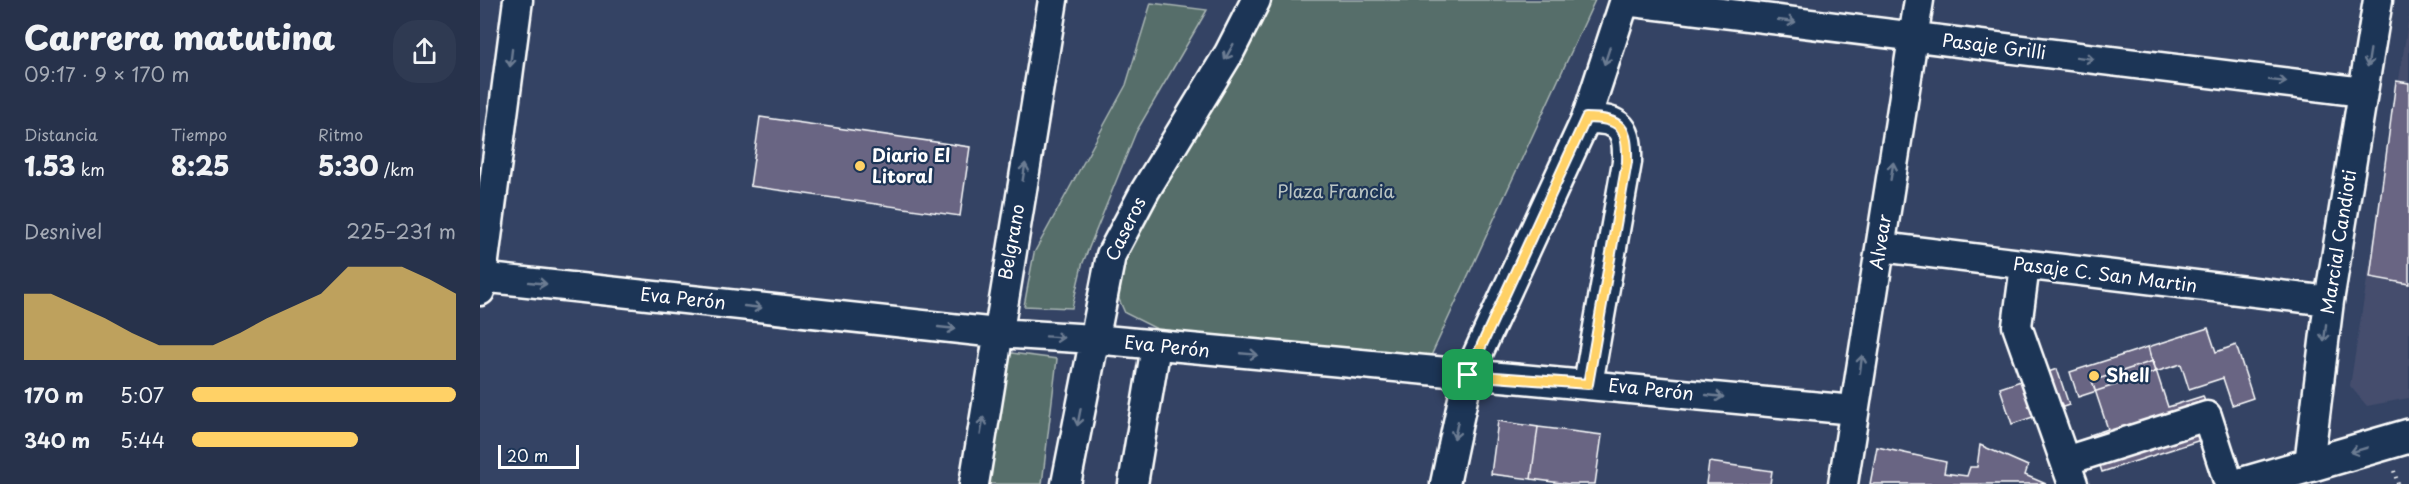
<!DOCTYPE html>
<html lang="es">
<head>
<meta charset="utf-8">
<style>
  :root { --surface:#27324b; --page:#2f3a52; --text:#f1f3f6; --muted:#a4aab5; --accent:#ffd166 }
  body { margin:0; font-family:"Playpen Sans",sans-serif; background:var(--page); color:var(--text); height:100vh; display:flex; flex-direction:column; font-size:22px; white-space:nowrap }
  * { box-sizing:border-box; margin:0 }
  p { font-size:20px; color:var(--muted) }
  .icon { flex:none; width:33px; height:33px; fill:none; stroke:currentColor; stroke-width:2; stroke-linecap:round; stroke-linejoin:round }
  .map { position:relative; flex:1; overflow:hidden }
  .sheet { display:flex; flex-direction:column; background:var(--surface); width:480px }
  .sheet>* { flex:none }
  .scale { position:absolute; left:18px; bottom:15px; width:81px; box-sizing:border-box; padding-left:6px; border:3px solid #fff; border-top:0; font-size:16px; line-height:21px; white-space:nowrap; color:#fff; -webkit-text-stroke:4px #1d3557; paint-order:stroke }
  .pin { position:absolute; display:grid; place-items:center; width:51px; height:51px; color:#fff; margin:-26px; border-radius:12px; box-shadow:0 3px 9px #0006 }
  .round { display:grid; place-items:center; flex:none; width:63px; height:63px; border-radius:24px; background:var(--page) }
  .headline { display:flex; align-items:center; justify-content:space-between; height:102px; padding:0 24px }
  h1 { font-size:33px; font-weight:800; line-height:45px }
  .stats { display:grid; grid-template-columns:repeat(3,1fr); gap:9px; height:102px; padding:6px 24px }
  .stats div { display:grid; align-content:center }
  .stats b { font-size:26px; font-weight:800 }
  .stats small { font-size:16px; font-weight:400 }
  .stats p { font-size:16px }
  .chart { height:168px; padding:12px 24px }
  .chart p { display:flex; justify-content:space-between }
  .chart svg { width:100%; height:108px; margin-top:6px; fill:var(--accent); opacity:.7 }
  ul { padding:0 24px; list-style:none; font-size:20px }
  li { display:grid; grid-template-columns:96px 72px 1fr; align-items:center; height:45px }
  li i { height:15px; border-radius:8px; background:var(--accent) }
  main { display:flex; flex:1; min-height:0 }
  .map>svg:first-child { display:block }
  .built { fill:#444d6d }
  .green { fill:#566e6a; stroke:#aab6b4; stroke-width:1.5 }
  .building { fill:#696583; stroke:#fff; stroke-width:1.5 }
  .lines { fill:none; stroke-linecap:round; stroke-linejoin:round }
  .minor-casing { stroke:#fff; stroke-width:33 }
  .major-casing { stroke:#fff; stroke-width:38 }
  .path { stroke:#fff; stroke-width:4; stroke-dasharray:1.5 4.5; stroke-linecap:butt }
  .minor { stroke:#1d3557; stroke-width:28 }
  .major { stroke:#1d3557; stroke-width:33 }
  .oneway { stroke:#6c7c92 }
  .route-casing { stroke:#fff; stroke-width:12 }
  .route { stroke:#ffd166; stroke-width:8 }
  .poi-dot { fill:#ffd166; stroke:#1d3557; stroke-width:2 }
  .labels { text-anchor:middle; stroke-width:4.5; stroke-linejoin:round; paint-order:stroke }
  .street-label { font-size:18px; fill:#fff; stroke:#1d3557 }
  .poi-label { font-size:18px; font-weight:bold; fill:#fff; stroke:#1d3557; text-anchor:start }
  .park-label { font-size:18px; fill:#bbc5c3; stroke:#1d3557 }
</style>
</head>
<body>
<main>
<section class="sheet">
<div class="headline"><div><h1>Carrera matutina</h1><p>09:17 · 9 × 170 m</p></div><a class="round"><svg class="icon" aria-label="share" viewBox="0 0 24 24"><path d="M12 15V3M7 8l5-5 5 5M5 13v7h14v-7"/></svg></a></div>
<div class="stats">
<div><p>Distancia</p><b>1.53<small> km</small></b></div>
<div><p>Tiempo</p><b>8:25</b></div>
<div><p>Ritmo</p><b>5:30<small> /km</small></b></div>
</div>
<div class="chart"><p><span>Desnivel</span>225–231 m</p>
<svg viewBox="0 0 160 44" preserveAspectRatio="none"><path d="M0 44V17L10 17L20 22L30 27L40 33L50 38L60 38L70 38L80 33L90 27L100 22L110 17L120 6L130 6L140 6L150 11L160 17V44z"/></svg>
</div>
<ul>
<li><b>170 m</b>5:07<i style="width:100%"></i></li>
<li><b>340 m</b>5:44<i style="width:63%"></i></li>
</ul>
</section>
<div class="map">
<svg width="1929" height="484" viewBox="0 0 1929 484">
  <rect width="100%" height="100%" fill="#344364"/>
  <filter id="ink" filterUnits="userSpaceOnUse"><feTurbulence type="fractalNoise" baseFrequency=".0167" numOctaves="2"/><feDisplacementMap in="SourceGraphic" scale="12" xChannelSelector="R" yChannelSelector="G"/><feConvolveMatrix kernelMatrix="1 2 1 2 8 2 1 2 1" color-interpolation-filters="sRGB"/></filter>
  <g filter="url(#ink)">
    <path class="built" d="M1929 17V398L1887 406 1870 386Z"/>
    <path class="green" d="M785 0H1115L950 358 683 332 645 313 631 281Z
      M671 3 727 10 656 132 602 265 592 308 544 306 554 253 646 85Z
      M516 351 577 359 562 484H498Z"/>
    <path class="building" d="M1916 81 1929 83V284L1890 277Z
      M280 117 490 147 480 216 270 186Z
      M1728 328 1736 352 1756 345 1773 398 1752 405 1743 378 1709 389 1701 364 1675 372 1668 347Z
      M1668 347 1675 372 1598 397 1590 372Z
      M1673 361 1688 407 1723 396 1736 435 1622 472 1610 435 1628 429 1612 381Z
      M1577 369 1589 405 1532 424 1520 388Z
      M1018 421 1058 427 1051 479 1011 474Z
      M1058 427 1122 435 1115 484H1089L1051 479Z
      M1500 445 1548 466 1545 475 1566 484H1390L1397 447 1466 462 1464 473 1487 476 1490 467H1497Z
      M1229 462 1292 471 1290 484H1226Z"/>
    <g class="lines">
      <g class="minor-casing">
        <path id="minor" d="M1145 1 1883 92
          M1106 119C1142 118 1148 129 1147 162L1108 384
          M1401 247 1849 301
          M1545 266 1537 326 1593 484
          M0 277 517 333 614 339 1374 410
          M0 291 38 0
          M1585 461 1727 416 1749 484
          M1829 464 1849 301 1898 0
          M494 484 573 0
          M586 484 631 255 665 191 749 53 776 0
          M653 484 676 346
          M965 484 988 375 1106 119 1145 0
          M1363 484 1439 0"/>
      </g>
      <g class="major-casing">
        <path id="major" d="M1764 484 1929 436"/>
      </g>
      <path class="path" d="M1914 471 1918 484"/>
      <use href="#minor" class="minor"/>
      <use href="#major" class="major"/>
    </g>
    <defs><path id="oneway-shaft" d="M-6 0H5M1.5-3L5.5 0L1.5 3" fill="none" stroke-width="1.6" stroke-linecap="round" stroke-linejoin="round" transform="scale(1.5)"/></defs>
    <g class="oneway">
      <use href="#oneway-shaft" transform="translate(1307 21) rotate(7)"/>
      <use href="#oneway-shaft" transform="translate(749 52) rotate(119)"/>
      <use href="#oneway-shaft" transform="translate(1127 56) rotate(108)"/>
      <use href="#oneway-shaft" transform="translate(31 58) rotate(97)"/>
      <use href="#oneway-shaft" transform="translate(1605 58) rotate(7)"/>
      <use href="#oneway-shaft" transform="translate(1889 58) rotate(99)"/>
      <use href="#oneway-shaft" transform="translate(1798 81) rotate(7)"/>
      <use href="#oneway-shaft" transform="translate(1412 171) rotate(-81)"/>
      <use href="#oneway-shaft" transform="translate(544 172) rotate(-81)"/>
      <use href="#oneway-shaft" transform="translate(58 283) rotate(6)"/>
      <use href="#oneway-shaft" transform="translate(273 307) rotate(6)"/>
      <use href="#oneway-shaft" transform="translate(467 328) rotate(6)"/>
      <use href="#oneway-shaft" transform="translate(1845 333) rotate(97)"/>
      <use href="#oneway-shaft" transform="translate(575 337) rotate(4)"/>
      <use href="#oneway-shaft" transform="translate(769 354) rotate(5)"/>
      <use href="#oneway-shaft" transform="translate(1381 364) rotate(-82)"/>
      <use href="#oneway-shaft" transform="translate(1235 396) rotate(6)"/>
      <use href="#oneway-shaft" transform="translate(599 417) rotate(101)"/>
      <use href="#oneway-shaft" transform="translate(502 426) rotate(-81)"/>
      <use href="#oneway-shaft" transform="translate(976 430) rotate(102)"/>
      <use href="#oneway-shaft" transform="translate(1879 450) rotate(164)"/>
    </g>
  </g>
  <g class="lines" filter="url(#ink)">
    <g class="route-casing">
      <path id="route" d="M1106 118C1142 118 1148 128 1147 162L1108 384 988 375Z"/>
    </g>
    <use href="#route" class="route"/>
  </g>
  <g class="poi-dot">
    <circle cx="380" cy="166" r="6"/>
    <circle cx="1614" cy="376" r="6"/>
  </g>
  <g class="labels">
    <g class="street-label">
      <text transform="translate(1514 47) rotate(7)" y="6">Pasaje Grilli</text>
      <text transform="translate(646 229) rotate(-64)" y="6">Caseros</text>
      <text transform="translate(532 242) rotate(-80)" y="6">Belgrano</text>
      <text transform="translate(1401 242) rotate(-81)" y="6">Alvear</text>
      <text transform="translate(1859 242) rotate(-81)" y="6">Marcial Candioti</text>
      <text transform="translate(1625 275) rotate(7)" y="6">Pasaje C. San Martin</text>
      <text transform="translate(203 299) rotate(6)" y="6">Eva Perón</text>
      <text transform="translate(687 347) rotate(6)" y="6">Eva Perón</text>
      <text transform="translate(1171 390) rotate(6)" y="6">Eva Perón</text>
    </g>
    <g class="poi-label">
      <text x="392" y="162">Diario El<tspan x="392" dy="21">Litoral</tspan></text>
      <text x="1626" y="382">Shell</text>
    </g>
    <g class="park-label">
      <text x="856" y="198">Plaza Francia</text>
    </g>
  </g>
</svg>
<div class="scale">20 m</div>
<div class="pin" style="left:988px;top:375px;background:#1e9e55"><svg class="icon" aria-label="arrive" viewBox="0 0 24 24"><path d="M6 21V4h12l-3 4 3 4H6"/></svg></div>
</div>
</main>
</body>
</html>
